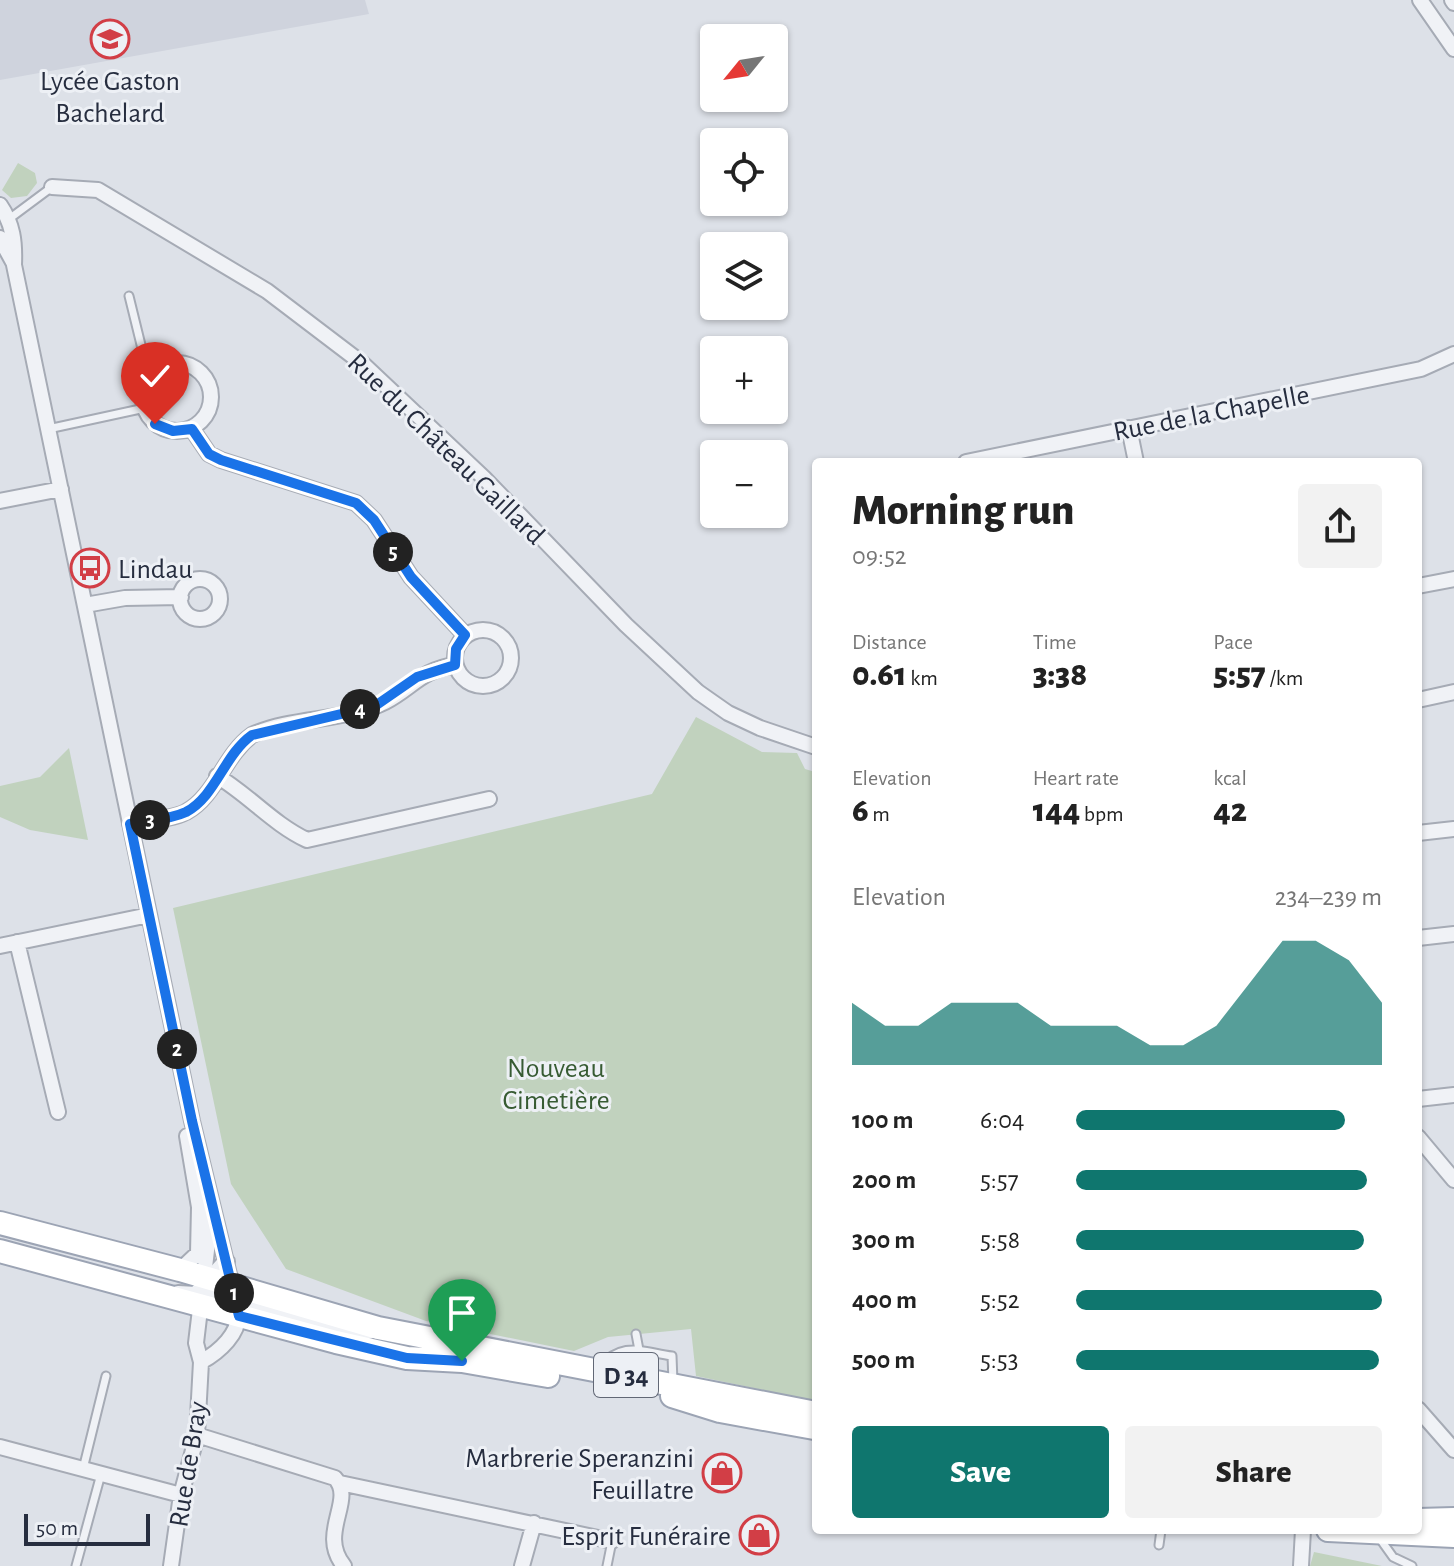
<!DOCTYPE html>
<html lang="en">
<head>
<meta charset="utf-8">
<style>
  :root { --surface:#fff; --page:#f2f2f2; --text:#222; --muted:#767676; --accent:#0f766e }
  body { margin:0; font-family:"Alegreya Sans",sans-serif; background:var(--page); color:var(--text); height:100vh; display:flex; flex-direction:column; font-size:30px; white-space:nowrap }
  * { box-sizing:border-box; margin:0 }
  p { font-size:26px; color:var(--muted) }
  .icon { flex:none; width:44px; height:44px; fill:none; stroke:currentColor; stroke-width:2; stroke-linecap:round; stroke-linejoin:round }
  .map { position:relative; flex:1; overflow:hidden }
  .sheet { position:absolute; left:812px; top:458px; width:610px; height:1076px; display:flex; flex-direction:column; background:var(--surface); border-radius:8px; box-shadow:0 2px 6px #0004 }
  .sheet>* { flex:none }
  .needle { width:52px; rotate:240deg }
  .controls { position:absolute; left:700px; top:24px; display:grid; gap:16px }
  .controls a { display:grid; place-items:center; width:88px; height:88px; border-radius:8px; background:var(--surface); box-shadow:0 2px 6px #0004; font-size:40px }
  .scale { position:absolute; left:24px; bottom:20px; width:126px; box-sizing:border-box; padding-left:8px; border:4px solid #262d3f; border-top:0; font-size:22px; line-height:28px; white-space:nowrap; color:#262d3f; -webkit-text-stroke:6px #edf0f5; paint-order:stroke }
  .pin { position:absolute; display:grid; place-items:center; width:68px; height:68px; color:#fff; margin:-82px -34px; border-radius:50% 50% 50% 0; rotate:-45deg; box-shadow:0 0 8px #0007 }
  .pin .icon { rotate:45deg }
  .km { position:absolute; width:40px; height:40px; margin:-20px; border-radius:50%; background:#222; color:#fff; font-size:22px; line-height:40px; text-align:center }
  .round { display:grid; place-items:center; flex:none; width:84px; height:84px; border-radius:8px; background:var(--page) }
  .headline { display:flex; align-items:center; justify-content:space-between; height:136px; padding:0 40px }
  h1 { font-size:44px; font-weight:800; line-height:60px }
  .figures { display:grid; grid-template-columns:repeat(3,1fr); gap:12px; height:136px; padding:8px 40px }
  .figures div { display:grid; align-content:center }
  .figures b { font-size:34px; font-weight:800 }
  .figures small { font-size:22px; font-weight:400 }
  .figures p { font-size:22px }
  .chart { height:224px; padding:16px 40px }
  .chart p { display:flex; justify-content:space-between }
  .chart svg { width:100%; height:144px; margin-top:8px; fill:var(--accent); opacity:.7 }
  .action { display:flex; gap:16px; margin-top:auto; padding:16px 40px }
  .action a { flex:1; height:92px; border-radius:8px; background:var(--accent); color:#fff; font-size:32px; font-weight:800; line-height:92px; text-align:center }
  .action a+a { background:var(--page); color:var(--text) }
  ul { padding:0 40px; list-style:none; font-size:26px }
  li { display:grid; grid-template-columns:128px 96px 1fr; align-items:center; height:60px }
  li i { height:20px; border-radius:10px; background:var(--accent) }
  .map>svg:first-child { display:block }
  .built { fill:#cfd3dd }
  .green { fill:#c1d2be }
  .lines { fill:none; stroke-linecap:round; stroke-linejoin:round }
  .service-casing { stroke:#a6abb5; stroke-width:11 }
  .minor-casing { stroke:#a6abb5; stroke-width:18 }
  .tertiary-casing { stroke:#a6abb5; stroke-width:20 }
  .primary-casing { stroke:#9ca4b4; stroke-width:26 }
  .service { stroke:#f0f2f6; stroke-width:7 }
  .minor { stroke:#f0f2f6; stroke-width:14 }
  .tertiary { stroke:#f0f2f6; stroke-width:16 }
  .primary { stroke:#fff; stroke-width:22 }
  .route-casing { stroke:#fff; stroke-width:16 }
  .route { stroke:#1a73e8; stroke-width:10 }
  .labels { text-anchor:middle; stroke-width:6; stroke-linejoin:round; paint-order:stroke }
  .shield { fill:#edf0f5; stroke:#626876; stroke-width:2 }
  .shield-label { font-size:26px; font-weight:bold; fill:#262d3f }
  .poi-label { font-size:28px; fill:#262d3f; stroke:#edf0f5; text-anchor:end }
  .street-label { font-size:28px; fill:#262d3f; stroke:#edf0f5 }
  .park-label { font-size:28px; fill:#375b33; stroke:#edf0f5 }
</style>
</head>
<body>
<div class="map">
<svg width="1454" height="1566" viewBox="0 0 1454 1566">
  <rect width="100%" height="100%" fill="#dde1e8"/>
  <path class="built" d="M0 0H365L369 14 0 80Z"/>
  <path class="green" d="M18 163 35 173 37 183 27 196 11 198 2 190Z
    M696 717 762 752 797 753 805 769 815 772 816 1401 696 1376 691 1329 608 1337 574 1351 426 1321 286 1269 231 1184 173 908 652 794Z
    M69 748 88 840 30 830 0 817V786L40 777Z
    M1314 1552 1382 1566H1310Z"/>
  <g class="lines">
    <g class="service-casing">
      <path id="service" d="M9 219 52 187
        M129 296 143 353 158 368
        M48 429 145 408
        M636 1334 639 1350
        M597 1368C624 1341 639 1351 672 1356L673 1382
        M83 1469 106 1376
        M1378 1536 1393 1557 1412 1566
        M1159 1545 1161 1530
        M76 1566 101 1474
        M607 1566 612 1541"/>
    </g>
    <g class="minor-casing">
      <path id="minor" d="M1420 0 1454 49
        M1452 0 1454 3
        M52 187 98 190 267 291 363 364 484 478 626 625 698 692 728 713 760 728 816 747
        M0 205C13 224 15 242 14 265L192 1121 233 1291
        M0 238 13 262
        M143 397a34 34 0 1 1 68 0a34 34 0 1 1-68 0Z
        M1129 428 1136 462
        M192 429 209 454 221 460 356 503 374 520 411 577 465 635
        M966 462 1421 369 1454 354
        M0 501 61 489
        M180 599a20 20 0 1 1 40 0a20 20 0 1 1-40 0Z
        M1418 586 1454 579
        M85 605 125 598 181 597
        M455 658a28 28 0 1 1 56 0a28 28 0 1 1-56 0Z
        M1418 700 1454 692
        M217 776C249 795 273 824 307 840L489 799
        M130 824C148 820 170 820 186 812 216 796 224 755 252 735 293 716 345 722 385 702 412 688 421 670 455 665
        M1418 833 1454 829
        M1418 938 1454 934
        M17 942 58 1112
        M0 946 149 915
        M1418 1099 1454 1095
        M1418 1137 1454 1180
        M180 1270 198 1253 199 1207 187 1136
        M201 1362C219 1352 241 1333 238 1311
        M1418 1409 1454 1450
        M197 1435 335 1478C356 1500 317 1533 344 1566
        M0 1447 181 1495
        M340 1483 612 1541
        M171 1566 181 1495 197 1435 201 1362 196 1343 208 1242 205 1213
        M522 1566 534 1523
        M1301 1566 1303 1530"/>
    </g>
    <g class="tertiary-casing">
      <path id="tertiary" d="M178 1294 196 1295 226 1262
        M202 1307 215 1296 354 1334 377 1329"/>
    </g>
    <g class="primary-casing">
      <path id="primary" d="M0 1223 180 1270 378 1328 816 1413
        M0 1251 336 1342 407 1358 462 1361 548 1376
        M672 1396 720 1411 814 1428
        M1418 1520 1454 1519
        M1328 1530 1454 1536"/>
    </g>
    <use href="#service" class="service"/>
    <use href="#minor" class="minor"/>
    <use href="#tertiary" class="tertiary"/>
    <use href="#primary" class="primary"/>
  </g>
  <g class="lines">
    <g class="route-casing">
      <path id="route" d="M155 424 173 431 192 429 209 454 221 460 356 503 374 520 411 577 465 635 456 649 455 665 417 677 375 706 252 735C224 755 216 796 186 812 169 820 148 820 130 824L192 1121 239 1316 407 1358 462 1361"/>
    </g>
    <use href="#route" class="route"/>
  </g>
  <defs>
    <g id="school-ring" transform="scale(2)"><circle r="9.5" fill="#edf0f5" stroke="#d23e46" stroke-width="1.5"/><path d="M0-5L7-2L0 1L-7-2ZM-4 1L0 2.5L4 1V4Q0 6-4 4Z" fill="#d23e46"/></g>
    <g id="bus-ring" transform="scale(2)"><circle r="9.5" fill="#edf0f5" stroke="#d23e46" stroke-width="1.5"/><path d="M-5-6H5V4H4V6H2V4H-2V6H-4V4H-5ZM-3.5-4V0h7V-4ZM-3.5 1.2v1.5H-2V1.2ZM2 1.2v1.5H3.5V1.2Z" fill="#d23e46"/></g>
    <g id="shop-ring" transform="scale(2)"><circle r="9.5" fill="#edf0f5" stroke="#d23e46" stroke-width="1.5"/><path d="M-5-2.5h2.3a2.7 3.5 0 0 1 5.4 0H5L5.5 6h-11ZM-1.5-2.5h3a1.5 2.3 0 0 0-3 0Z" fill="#d23e46"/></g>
  </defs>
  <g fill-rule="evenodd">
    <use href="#school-ring" x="110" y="39"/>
    <use href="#bus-ring" x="90" y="568"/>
    <use href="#shop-ring" x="722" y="1473"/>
    <use href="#shop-ring" x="759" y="1535"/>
  </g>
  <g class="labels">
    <rect class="shield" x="594" y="1353" width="64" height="44" rx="6"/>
    <g class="shield-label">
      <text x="626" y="1384">D 34</text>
    </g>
    <g class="poi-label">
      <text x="110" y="90" text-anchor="middle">Lycée Gaston<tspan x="110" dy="32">Bachelard</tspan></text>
      <text x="118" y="578" text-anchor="start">Lindau</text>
      <text x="694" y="1467">Marbrerie Speranzini<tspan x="694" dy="32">Feuillatre</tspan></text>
      <text x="731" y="1545">Esprit Funéraire</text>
    </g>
    <g class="street-label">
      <text transform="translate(1211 412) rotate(-11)" y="10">Rue de la Chapelle</text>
      <text transform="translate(447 448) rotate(44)" y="10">Rue du Château Gaillard</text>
      <text transform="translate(187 1464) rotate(-81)" y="10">Rue de Bray</text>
    </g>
    <g class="park-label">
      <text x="556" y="1077">Nouveau<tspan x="556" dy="32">Cimetière</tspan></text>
    </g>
  </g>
</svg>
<div class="controls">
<a><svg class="needle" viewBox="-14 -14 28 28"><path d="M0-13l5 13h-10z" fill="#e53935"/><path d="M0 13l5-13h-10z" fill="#767676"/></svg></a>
<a><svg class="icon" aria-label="locate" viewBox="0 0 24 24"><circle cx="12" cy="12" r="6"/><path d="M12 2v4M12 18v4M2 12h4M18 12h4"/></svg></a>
<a><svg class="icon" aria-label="layers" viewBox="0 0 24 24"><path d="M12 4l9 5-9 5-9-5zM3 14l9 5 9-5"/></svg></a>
<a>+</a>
<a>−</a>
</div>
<div class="scale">50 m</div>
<div class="pin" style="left:462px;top:1361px;background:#1e9e55"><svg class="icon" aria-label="arrive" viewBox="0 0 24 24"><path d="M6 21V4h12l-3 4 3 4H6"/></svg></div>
<div class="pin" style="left:155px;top:424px;background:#d93025"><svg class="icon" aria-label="check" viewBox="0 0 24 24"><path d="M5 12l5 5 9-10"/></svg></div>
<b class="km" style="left:234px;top:1293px">1</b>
<b class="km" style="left:177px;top:1049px">2</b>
<b class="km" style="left:150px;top:820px">3</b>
<b class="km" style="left:360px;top:709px">4</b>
<b class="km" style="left:393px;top:552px">5</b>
<section class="sheet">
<div class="headline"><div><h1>Morning run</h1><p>09:52</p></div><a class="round"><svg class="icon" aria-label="share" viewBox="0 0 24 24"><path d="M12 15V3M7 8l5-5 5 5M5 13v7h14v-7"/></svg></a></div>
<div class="figures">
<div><p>Distance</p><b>0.61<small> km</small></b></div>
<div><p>Time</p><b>3:38</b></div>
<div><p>Pace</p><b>5:57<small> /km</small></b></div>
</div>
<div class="figures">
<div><p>Elevation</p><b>6<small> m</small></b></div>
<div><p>Heart rate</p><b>144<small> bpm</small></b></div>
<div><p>kcal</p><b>42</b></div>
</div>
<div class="chart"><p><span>Elevation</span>234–239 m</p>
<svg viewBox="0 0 160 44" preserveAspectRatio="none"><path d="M0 44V25L10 32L20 32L30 25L40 25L50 25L60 32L70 32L80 32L90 38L100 38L110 32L120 19L130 6L140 6L150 12L160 25V44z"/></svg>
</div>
<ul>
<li><b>100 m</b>6:04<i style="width:88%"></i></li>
<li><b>200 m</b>5:57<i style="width:95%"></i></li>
<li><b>300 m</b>5:58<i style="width:94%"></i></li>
<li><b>400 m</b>5:52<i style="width:100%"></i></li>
<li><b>500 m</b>5:53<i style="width:99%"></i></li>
</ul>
<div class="action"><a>Save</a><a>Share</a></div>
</section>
</div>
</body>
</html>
